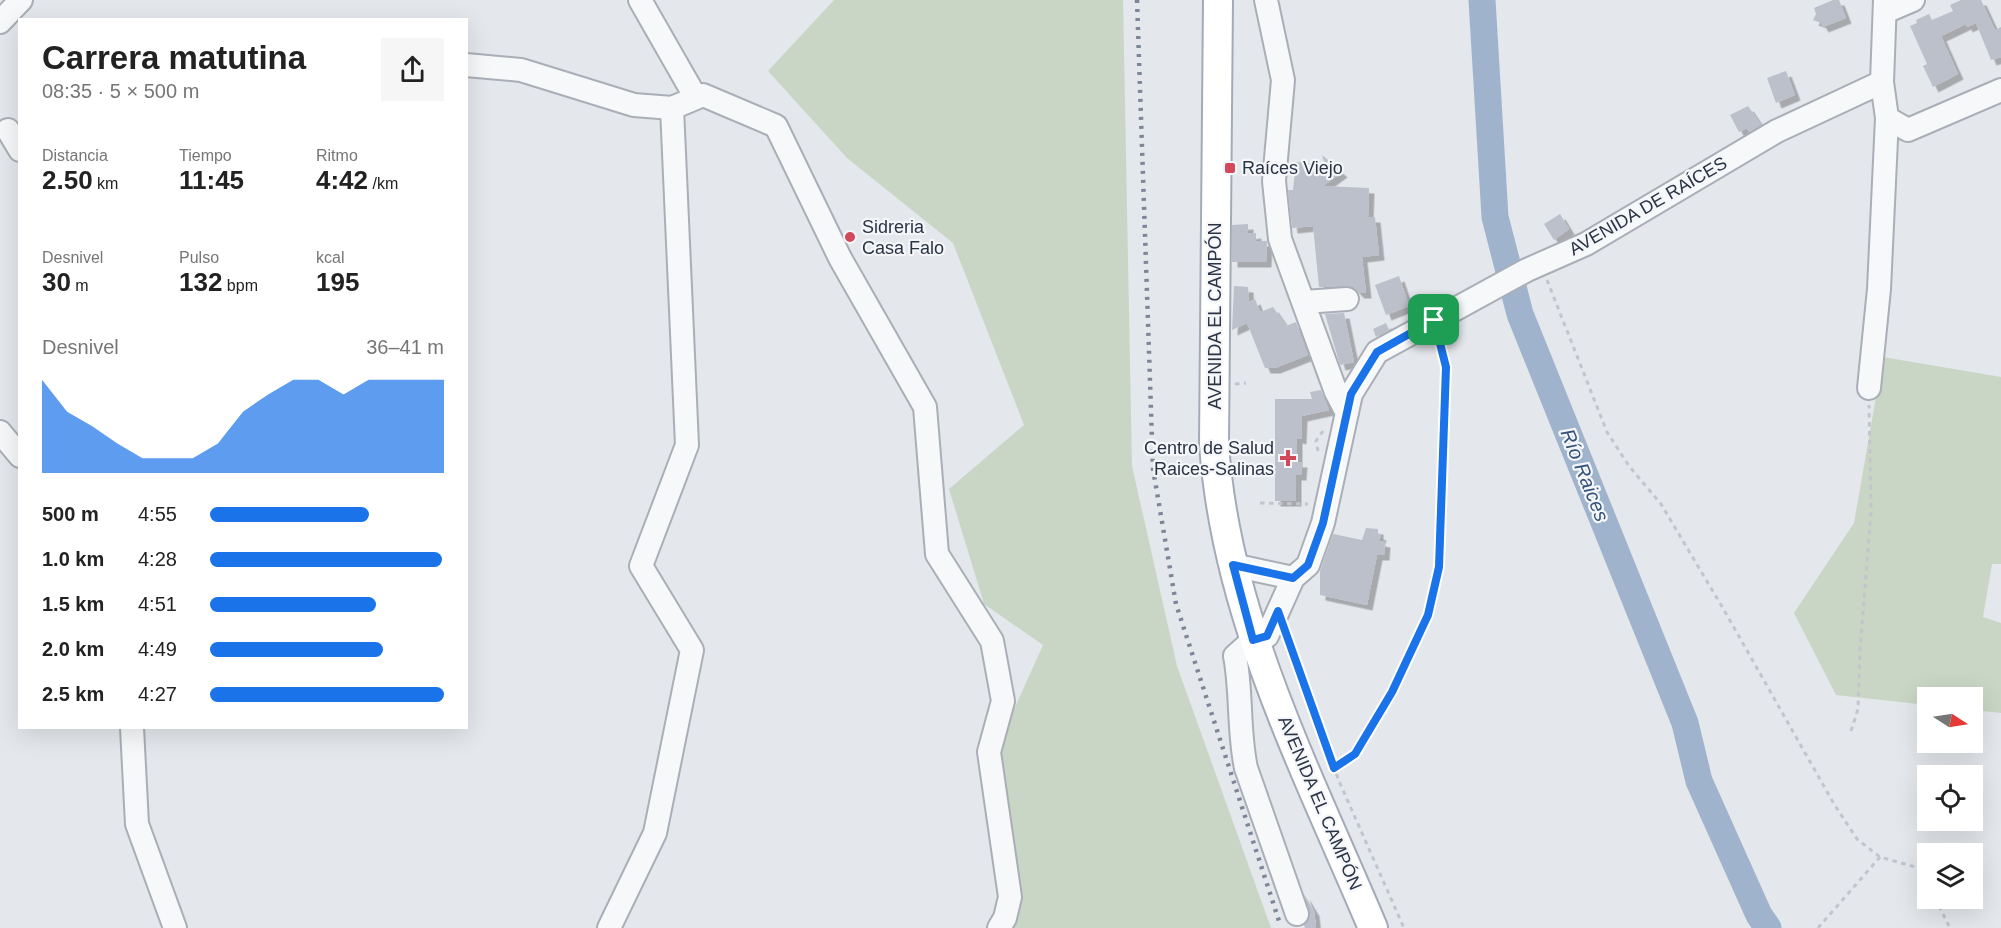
<!DOCTYPE html>
<html lang="es">
<head>
<meta charset="utf-8">
<style>
  :root { --surface:#fff; --page:#f6f6f6; --text:#222; --muted:#767676; --accent:#1a73e8 }
  body { margin:0; font-family:Arial,sans-serif; background:var(--page); color:var(--text); height:100vh; display:flex; flex-direction:column; font-size:22px; white-space:nowrap }
  * { box-sizing:border-box; margin:0 }
  p { font-size:20px; color:var(--muted) }
  .icon { flex:none; width:33px; height:33px; fill:none; stroke:currentColor; stroke-width:2; stroke-linecap:round; stroke-linejoin:round }
  .map { position:relative; flex:1; overflow:hidden }
  .side { position:absolute; left:18px; top:18px; width:450px; height:711px; display:flex; flex-direction:column; background:var(--surface); border-radius:0px; box-shadow:0 6px 24px #0002 }
  .side>* { flex:none }
  .needle { width:39px; rotate:102deg }
  .fabs { position:absolute; left:1917px; top:687px; display:grid; gap:12px }
  .fabs a { display:grid; place-items:center; width:66px; height:66px; border-radius:0px; background:var(--surface); box-shadow:0 6px 24px #0002; font-size:30px }
  .pin { position:absolute; display:grid; place-items:center; width:51px; height:51px; color:#fff; margin:-26px; border-radius:12px; box-shadow:0 3px 9px #0006 }
  .round { display:grid; place-items:center; flex:none; width:63px; height:63px; border-radius:0px; background:var(--page) }
  .summary { display:flex; align-items:center; justify-content:space-between; height:102px; padding:0 24px }
  h1 { font-size:33px; font-weight:700; line-height:45px }
  .stats { display:grid; grid-template-columns:repeat(3,1fr); gap:9px; height:102px; padding:6px 24px }
  .stats div { display:grid; align-content:center }
  .stats b { font-size:26px; font-weight:700 }
  .stats small { font-size:16px; font-weight:400 }
  .stats p { font-size:16px }
  .chart { height:168px; padding:12px 24px }
  .chart p { display:flex; justify-content:space-between }
  .chart svg { width:100%; height:108px; margin-top:6px; fill:var(--accent); opacity:.7 }
  ul { padding:0 24px; list-style:none; font-size:20px }
  li { display:grid; grid-template-columns:96px 72px 1fr; align-items:center; height:45px }
  li i { height:15px; border-radius:8px; background:var(--accent) }
  .map>svg:first-child { display:block }
  .green { fill:#c9d6c5 }
  .lines { fill:none; stroke-linecap:round; stroke-linejoin:round }
  .river { stroke:#9fb4cc; stroke-width:27 }
  .building { fill:#bbc0ca; filter:url(#shadow) }
  .minor-casing { stroke:#a9aeb7; stroke-width:26 }
  .major-casing { stroke:#a3abb8; stroke-width:32 }
  .path { stroke:#c2c5cb; stroke-width:3; stroke-dasharray:4.5 4.5; stroke-linecap:butt }
  .minor { stroke:#f7f8fa; stroke-width:22 }
  .major { stroke:#fff; stroke-width:28 }
  .rail { stroke:#7d8696; stroke-width:4.5; stroke-dasharray:3 6; stroke-linecap:butt }
  .route-casing { stroke:#fff; stroke-width:12 }
  .route { stroke:#1a73e8; stroke-width:8 }
  .poi-dot { fill:#d1495b; stroke:#f4f6f9; stroke-width:2 }
  .labels { text-anchor:middle; stroke-width:4.5; stroke-linejoin:round; paint-order:stroke }
  .poi-label { font-size:18px; fill:#2b3445; stroke:#f4f6f9; text-anchor:start }
  .street-label { font-size:18px; fill:#2b3445; stroke:#f4f6f9 }
  .water-label { font-size:20px; font-style:italic; fill:#34527a; stroke:#f4f6f9 }
</style>
</head>
<body>
<div class="map">
<svg width="2001" height="928" viewBox="0 0 2001 928">
  <defs>
    <filter id="shadow"><feDropShadow dx="5.5" dy="5.5" stdDeviation="0" flood-color="#0004"/></filter>
  </defs>
  <rect width="100%" height="100%" fill="#e4e7ec"/>
  <path class="green" d="M834 0H1123L1132 466 1177 666 1271 928H1002L993 756 1043 645 984 604 949 489 1024 425 953 243 847 158 768 71Z
    M1883 357 2001 377V564H1992L1983 617 2001 623V713L1973 710 1972 698H1928L1927 705 1836 695 1794 613 1854 523Z"/>
  <g class="lines">
    <path class="river" d="M1482 0 1495 217 1520 314 1685 723 1699 781 1759 915 1768 928"/>
  </g>
  <path class="building" d="M1833 0H1839L1846 18 1823 27 1821 23 1813 20 1816 14 1814 8Z
    M1961 0H1981L1995 30 2001 27V57L1991 60 1976 23 1967 27 1966 24 1941 36 1958 74 1933 87 1923 66 1927 64 1910 26 1917 23 1916 20 1929 14 1932 20 1953 11 1950 5Z
    M1786 71 1795 95 1776 103 1767 78Z
    M1748 106 1761 125 1749 132 1747 128 1739 132 1730 115Z
    M1322 155 1342 172 1323 186 1369 188 1368 217H1375L1379 255 1362 257 1366 293H1359L1353 287 1347 286 1319 287 1313 226 1292 228 1288 190H1293L1296 162 1325 165Z
    M1560 214 1569 229 1554 240 1544 224Z
    M1248 224V234L1256 233V241H1267L1266 262H1232V225Z
    M1399 276 1409 306 1386 315 1375 285Z
    M1234 286 1248 287 1249 302 1255 299 1260 312 1273 307 1286 326 1296 322 1308 355 1275 368H1265L1247 323 1232 330Z
    M1344 313 1354 362 1340 365 1325 314Z
    M1386 323 1389 330 1376 337 1373 329Z
    M1321 390 1329 410 1302 416 1301 439 1297 438V462H1302L1301 475H1296V501H1275V399H1312L1310 392Z
    M1366 528 1378 529V534L1381 535 1379 541 1385 542 1384 555H1377L1367 605 1320 595V571L1333 534 1362 540Z
    M1304 894 1314 911 1316 928H1305L1304 925 1310 916Z"/>
  <g class="lines">
    <g class="minor-casing">
      <path id="minor" d="M640 0 696 98
        M1266 0 1283 80 1274 181 1280 239 1336 392 1347 413
        M1885 0 1882 82 1887 118 1908 130 2001 90
        M1885 12 1913 0
        M0 22 21 0
        M466 65 521 70 634 105 672 108 703 95 776 126 840 258 925 407 937 554 992 641 1003 701 989 752 1010 897 1005 918 999 928
        M8 130 20 150
        M1304 302 1347 299
        M1869 388 1879 289 1887 118
        M0 432 20 456
        M1233 565 1293 578
        M132 728 137 824 175 928
        M1297 914 1246 768C1238 731 1242 693 1235 656L1253 640 1267 636 1293 578 1308 565 1323 523 1351 394 1377 352 1527 270 1586 244 1777 131 1882 82
        M609 928 655 833 692 650 641 566 687 445 672 108"/>
    </g>
    <g class="major-casing">
      <path id="major" d="M1218 0 1214 443C1225 615 1307 771 1373 928"/>
    </g>
    <path class="path" d="M1547 280 1607 432 1629 466 1661 504 1724 610 1834 804 1857 839 1880 857 1919 868 1928 885
      M1235 384 1246 383
      M1318 451 1316 441 1323 431
      M1260 503 1308 504
      M1286 639 1339 781 1404 928
      M1851 731 1858 709 1860 650 1871 512 1869 405
      M1334 768 1355 754 1392 692 1428 615 1439 567 1445 367 1439 340
      M1935 898 1950 928
      M1818 928 1880 857"/>
    <use href="#minor" class="minor"/>
    <use href="#major" class="major"/>
    <path class="rail" d="M1137 0 1153 469 1176 604 1279 921"/>
  </g>
  <g class="lines">
    <g class="route-casing">
      <path id="route" d="M1434 320 1446 367 1439 567 1428 615 1392 692 1355 754 1334 768 1278 611 1267 636 1253 640 1233 565 1293 578 1308 565 1323 523 1351 394 1377 352Z"/>
    </g>
    <use href="#route" class="route"/>
  </g>
  <g class="poi-dot">
    <rect x="1224" y="162" width="12" height="12" rx="3"/>
    <circle cx="850" cy="237" r="6"/>
    <path d="M1285 449h6v6h6v6h-6v6h-6v-6h-6v-6h6z"/>
  </g>
  <g class="labels">
    <g class="poi-label">
      <text x="1242" y="174">Raíces Viejo</text>
      <text x="862" y="233">Sidreria<tspan x="862" dy="21">Casa Falo</tspan></text>
      <text x="1274" y="454" text-anchor="end">Centro de Salud<tspan x="1274" dy="21">Raices-Salinas</tspan></text>
    </g>
    <g class="street-label">
      <text transform="translate(1648 206) rotate(-30)" y="6">AVENIDA DE RAÍCES</text>
      <text transform="translate(1215 316) rotate(-90)" y="6">AVENIDA EL CAMPÓN</text>
      <text transform="translate(1320 803) rotate(67)" y="6">AVENIDA EL CAMPÓN</text>
    </g>
    <g class="water-label">
      <text transform="translate(1585 475) rotate(68)" y="7">Río Raices</text>
    </g>
  </g>
</svg>
<div class="fabs">
<a><svg class="needle" viewBox="-14 -14 28 28"><path d="M0-13l5 13h-10z" fill="#e53935"/><path d="M0 13l5-13h-10z" fill="#767676"/></svg></a>
<a><svg class="icon" aria-label="locate" viewBox="0 0 24 24"><circle cx="12" cy="12" r="6"/><path d="M12 2v4M12 18v4M2 12h4M18 12h4"/></svg></a>
<a><svg class="icon" aria-label="layers" viewBox="0 0 24 24"><path d="M12 4l9 5-9 5-9-5zM3 14l9 5 9-5"/></svg></a>
</div>
<div class="pin" style="left:1434px;top:320px;background:#1e9e55"><svg class="icon" aria-label="arrive" viewBox="0 0 24 24"><path d="M6 21V4h12l-3 4 3 4H6"/></svg></div>
<section class="side">
<div class="summary"><div><h1>Carrera matutina</h1><p>08:35 · 5 × 500 m</p></div><a class="round"><svg class="icon" aria-label="share" viewBox="0 0 24 24"><path d="M12 15V3M7 8l5-5 5 5M5 13v7h14v-7"/></svg></a></div>
<div class="stats">
<div><p>Distancia</p><b>2.50<small> km</small></b></div>
<div><p>Tiempo</p><b>11:45</b></div>
<div><p>Ritmo</p><b>4:42<small> /km</small></b></div>
</div>
<div class="stats">
<div><p>Desnivel</p><b>30<small> m</small></b></div>
<div><p>Pulso</p><b>132<small> bpm</small></b></div>
<div><p>kcal</p><b>195</b></div>
</div>
<div class="chart"><p><span>Desnivel</span>36–41 m</p>
<svg viewBox="0 0 160 44" preserveAspectRatio="none"><path d="M0 44V6L10 19L20 25L30 32L40 38L50 38L60 38L70 32L80 19L90 12L100 6L110 6L120 12L130 6L140 6L150 6L160 6V44z"/></svg>
</div>
<ul>
<li><b>500 m</b>4:55<i style="width:68%"></i></li>
<li><b>1.0 km</b>4:28<i style="width:99%"></i></li>
<li><b>1.5 km</b>4:51<i style="width:71%"></i></li>
<li><b>2.0 km</b>4:49<i style="width:74%"></i></li>
<li><b>2.5 km</b>4:27<i style="width:100%"></i></li>
</ul>
</section>
</div>
</body>
</html>
